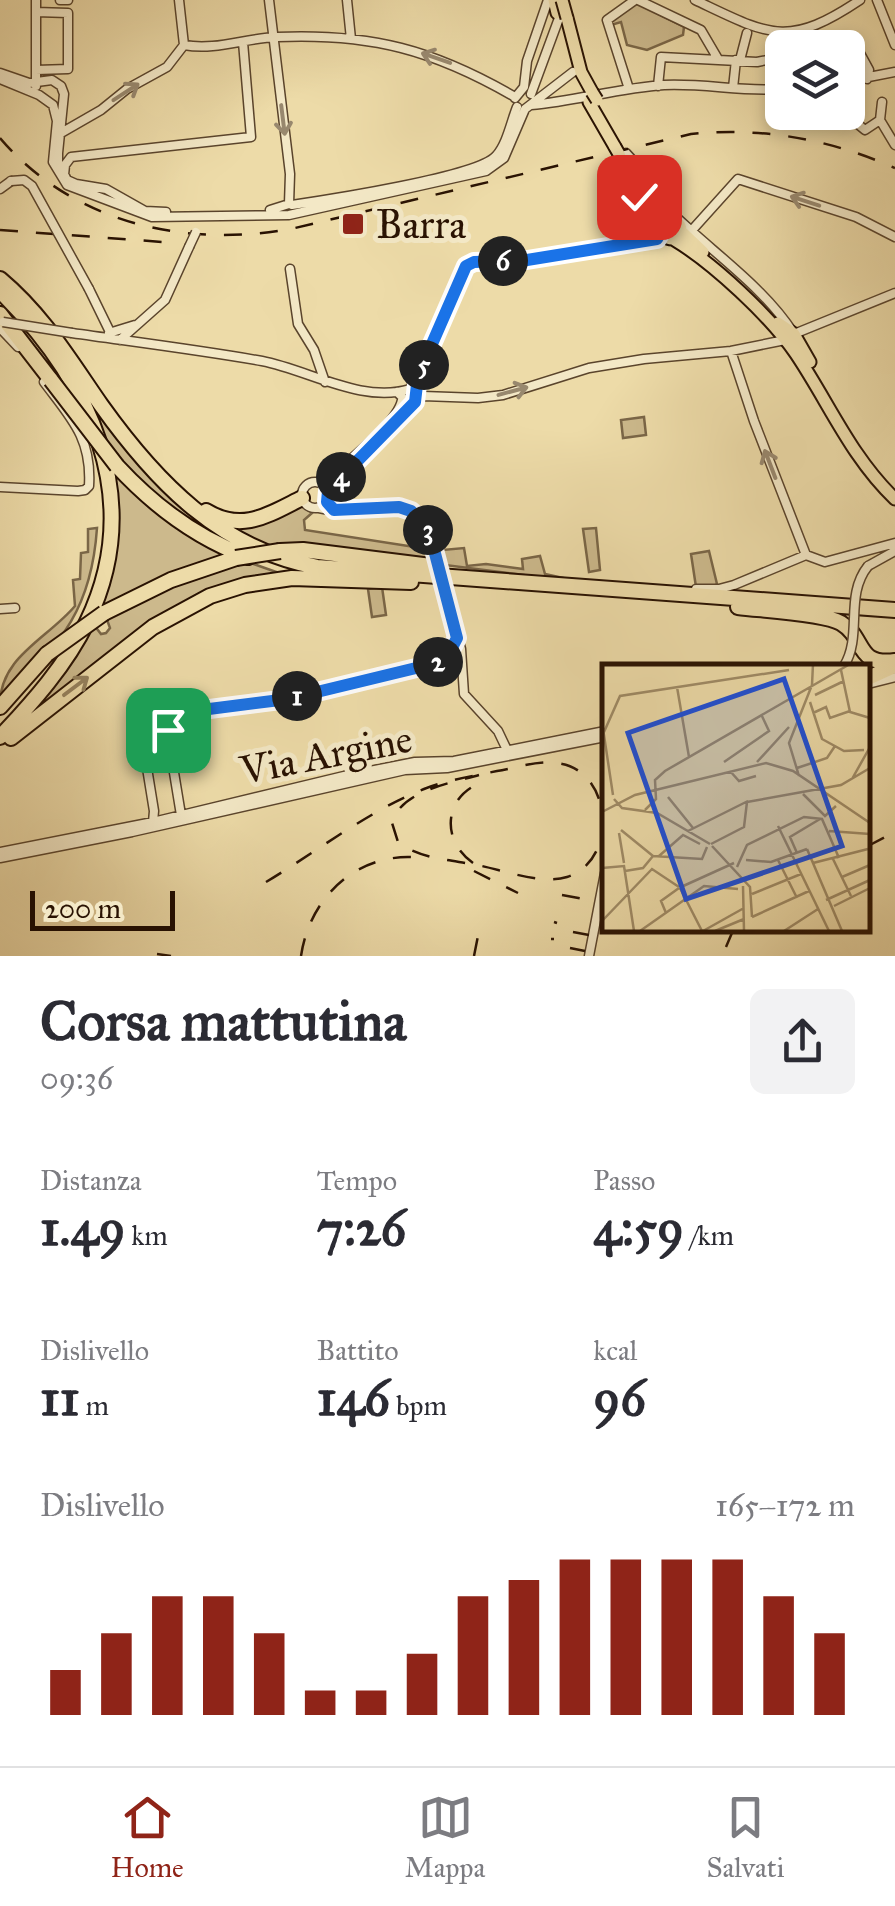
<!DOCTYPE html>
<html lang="it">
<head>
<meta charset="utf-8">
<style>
  :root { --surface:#fff; --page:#f2f2f3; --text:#2b2b33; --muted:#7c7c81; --line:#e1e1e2; --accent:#8f2418 }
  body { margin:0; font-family:"IM FELL Great Primer",serif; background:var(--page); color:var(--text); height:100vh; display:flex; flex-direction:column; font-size:38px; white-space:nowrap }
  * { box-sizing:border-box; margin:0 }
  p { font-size:32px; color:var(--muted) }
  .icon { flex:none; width:55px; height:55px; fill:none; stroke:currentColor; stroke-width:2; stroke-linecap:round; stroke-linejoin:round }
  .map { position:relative; height:956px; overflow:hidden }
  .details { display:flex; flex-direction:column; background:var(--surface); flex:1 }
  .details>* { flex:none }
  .buttons { position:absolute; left:765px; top:30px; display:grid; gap:20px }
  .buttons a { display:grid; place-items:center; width:100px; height:100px; border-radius:15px; background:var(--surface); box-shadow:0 5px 15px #0003; font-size:50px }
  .scale { position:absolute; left:30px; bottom:25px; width:145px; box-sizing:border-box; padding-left:10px; border:5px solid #291202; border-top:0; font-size:28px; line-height:35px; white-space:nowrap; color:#291202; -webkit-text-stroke:8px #f3e8c6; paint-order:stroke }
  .pin { position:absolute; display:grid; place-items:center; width:85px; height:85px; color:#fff; margin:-42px; border-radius:20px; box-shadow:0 5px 15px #0006 }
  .km { position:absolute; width:50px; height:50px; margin:-25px; border-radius:50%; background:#222; color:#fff; font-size:28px; line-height:50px; text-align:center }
  .round { display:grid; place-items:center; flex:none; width:105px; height:105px; border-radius:15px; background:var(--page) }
  .headline { display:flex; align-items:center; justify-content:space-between; height:170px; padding:0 40px }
  h1 { font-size:55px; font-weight:800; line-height:75px }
  .metrics { display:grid; grid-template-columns:repeat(3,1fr); gap:15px; height:170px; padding:10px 40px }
  .metrics div { display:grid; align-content:center }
  .metrics b { font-size:50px; font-weight:800 }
  .metrics small { font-size:28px; font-weight:400 }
  .metrics p { font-size:28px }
  .chart { height:280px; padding:20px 40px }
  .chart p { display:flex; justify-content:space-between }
  .chart svg { width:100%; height:180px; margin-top:10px; stroke:var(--accent); stroke-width:6 }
  .dock { display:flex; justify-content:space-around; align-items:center; height:140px; border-top:2px solid var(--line); background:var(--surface); font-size:28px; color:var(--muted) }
  .dock a { display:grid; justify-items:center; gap:5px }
  .dock .on { color:var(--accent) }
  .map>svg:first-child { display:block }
  .green { fill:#ccb98c; stroke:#7a6647; stroke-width:2.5 }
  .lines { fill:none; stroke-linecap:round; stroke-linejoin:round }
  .minor-casing { stroke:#5a442c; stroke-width:11 }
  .major-casing { stroke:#291202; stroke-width:15 }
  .highway-casing { stroke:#291202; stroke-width:18 }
  .minor { stroke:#f3e8c6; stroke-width:8 }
  .major { stroke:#eddba8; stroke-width:11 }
  .highway { stroke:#eddba8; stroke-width:14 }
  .rail { stroke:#291202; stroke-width:2.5; stroke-dasharray:18 18; stroke-linecap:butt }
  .minor-bridge-casing { stroke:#5a442c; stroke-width:11; stroke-linecap:butt }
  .major-bridge-casing { stroke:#291202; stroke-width:15; stroke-linecap:butt }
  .highway-bridge-casing { stroke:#291202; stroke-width:18; stroke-linecap:butt }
  .minor-bridge { stroke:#f3e8c6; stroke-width:8 }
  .major-bridge { stroke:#eddba8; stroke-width:11 }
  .highway-bridge { stroke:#eddba8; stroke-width:14 }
  .oneway { stroke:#98886e }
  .oneway2 { stroke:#95815d }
  .route-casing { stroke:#fff; stroke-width:20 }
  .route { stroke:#1a73e8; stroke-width:12 }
  .poi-dot { fill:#8f2418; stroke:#f3e8c6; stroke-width:4 }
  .labels { text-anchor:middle; stroke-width:10; stroke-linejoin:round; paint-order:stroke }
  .poi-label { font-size:40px; fill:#291202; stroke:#f3e8c6; text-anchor:start }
  .street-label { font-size:40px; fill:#291202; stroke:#f3e8c6 }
  .inset-road { fill:none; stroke:#9f8b66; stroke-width:2.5 }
  .view { fill:#1d4ed8; fill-opacity:0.15; stroke:#1d4ed8; stroke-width:5 }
  .inset-edge { fill:none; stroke:#291202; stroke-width:5 }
</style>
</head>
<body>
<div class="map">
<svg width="895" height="956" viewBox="0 0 895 956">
  <rect width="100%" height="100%" fill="#eddba8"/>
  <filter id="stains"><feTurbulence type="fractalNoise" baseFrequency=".002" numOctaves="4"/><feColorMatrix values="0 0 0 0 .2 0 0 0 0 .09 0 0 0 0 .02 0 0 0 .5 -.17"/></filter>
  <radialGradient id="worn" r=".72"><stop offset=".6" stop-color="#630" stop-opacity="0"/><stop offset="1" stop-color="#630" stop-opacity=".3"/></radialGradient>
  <path class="green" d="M637 3 684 27 683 35 647 50 627 45 621 22 611 25 610 21Z
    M92 396 122 436 252 552 246 553 180 519 108 453 87 399Z
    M644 417 646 435 623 438 621 420Z
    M113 468 231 555 94 616 111 573 116 544Z
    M299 503 312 513 304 520 305 530 421 548 417 528 407 514 422 526 432 551 464 548 467 566 486 564 523 569 522 559 540 556 545 574 586 583 319 549H261L215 521Z
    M97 528C91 616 57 645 0 704 0 657 47 639 75 606L73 580 80 579 81 553 88 552V529Z
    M596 528 600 570 589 572 583 529Z
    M709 551 717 584 711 587H696L691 554Z
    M248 562 279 573 191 600 14 732 94 625 101 634 106 633 110 628 106 617 206 571Z
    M382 587 386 615 372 617 368 589Z"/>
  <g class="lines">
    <g class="minor-casing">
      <path id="minor" d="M36 0V86
        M60 0H68
        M179 0 184 45
        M269 0 290 174 289 204
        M347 0 351 39
        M638 0 701 30 718 59
        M695 0C769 35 787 49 860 0
        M877 0 895 45
        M184 45C216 51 245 38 277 37 371 33 434 50 515 97
        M843 48H857L869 70 867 79
        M740 60 747 33
        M36 70 68 69V13L36 12
        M0 73 29 83 52 80 61 86 64 94 58 153V162L67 180 76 184 106 189 145 211 166 212
        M0 79 39 95 53 105 57 121 53 162 67 185 152 217 289 215 486 171 504 158 525 109 573 72
        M848 81 895 72
        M658 86 661 57 757 62 782 57
        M733 88 736 60
        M629 89 607 20 635 0
        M531 94 562 10
        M515 98 524 87 527 61 548 0
        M531 105C576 101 619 88 664 85 704 83 743 92 782 89
        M843 112 865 130 880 120 882 102
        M880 120 895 145
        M61 133 101 110 127 89 167 67 184 45
        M626 153C644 171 654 196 673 214 712 252 764 287 794 334L895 293
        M64 175 65 165 71 157 251 137 243 42
        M0 189 11 181
        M292 205C326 200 477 177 496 156 507 144 511 122 517 107
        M270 210 289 204
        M693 229 738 179 856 217 895 237
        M290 269 298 324 314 350 325 382
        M89 289 110 332
        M0 328 18 347
        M72 333C135 342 199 350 262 361 309 370 362 404 410 389
        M109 333 135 325
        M120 340 165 300 189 247
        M731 351 754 421 806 555
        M410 389 435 342 466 266 474 262 527 260 669 238
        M397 392 409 404 423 396 478 398 503 395 589 368 644 359 731 351 785 340
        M302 495a13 13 0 1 1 26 0a13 13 0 1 1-26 0Z
        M319 482 328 480C347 461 397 424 402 400
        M0 487 78 491 85 490 89 486C92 438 71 418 44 382
        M328 491 390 429 411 404
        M318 508C360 519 409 485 431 537
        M868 566 895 551
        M696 589H719L734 585 806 555 825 562 895 543
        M0 609 15 608
        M453 620 461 649 464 694 498 731 508 752
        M868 684 895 677
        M181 815 167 730 170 714 288 699 445 661 457 638
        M153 822 154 811 140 725 143 717 170 714
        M0 852 153 822 344 776 415 762 454 761 605 731
        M0 858 132 832 405 770 447 768 605 737
        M589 956 605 873"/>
    </g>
    <g class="major-casing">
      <path id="major" d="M554 0 557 13
        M567 18 581 72 592 92
        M589 102 615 147
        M619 154 628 183 664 227
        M663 230a9 9 0 1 1 18 0a9 9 0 1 1-18 0Z
        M681 231 703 252
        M673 239C713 263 770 316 796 354 829 403 851 457 895 499
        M778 323 794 334 810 362"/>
    </g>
    <g class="highway-casing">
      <path id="highway" d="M0 279C43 315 69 359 101 405 156 482 220 549 317 567L895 610
        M0 291C89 379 147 498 87 622 66 665 33 702 0 737
        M0 314 51 380
        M117 466C154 506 196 538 248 557
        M206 511C242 533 268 515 302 498
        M280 551 303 550 431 566
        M738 607C760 610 824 613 841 623 866 638 855 666 895 661
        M104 613 171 580 236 558
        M868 678 894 666
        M0 707 47 654
        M11 738 153 627 210 596 245 585 292 578 411 582"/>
    </g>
    <use href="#minor" class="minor"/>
    <use href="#major" class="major"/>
    <use href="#highway" class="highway"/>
    <path class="rail" d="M0 138C73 224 188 249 295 228L691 134C763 127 829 139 895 168
      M0 230 163 242
      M868 846 895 832
      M473 863C440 840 444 795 483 782
      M474 871 518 893
      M266 882C316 852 370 810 424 789 447 780 473 776 497 771 516 768 538 760 557 763 613 769 619 861 567 877 541 885 503 870 477 865 452 860 419 859 398 842L392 823C400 791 451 783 479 775
      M562 895 595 901
      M554 922 557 923
      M573 932 589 935
      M551 939H554
      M726 947 734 928
      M570 948 585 951
      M157 954 171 956
      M301 956C310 895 360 850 422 858
      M474 956 478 936"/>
    <g class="minor-bridge-casing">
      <path id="minor-bridge" d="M11 181 24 180 32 186 89 289
        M189 247 196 232
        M3 322 72 333
        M431 537 453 620
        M844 666C863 635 844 596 868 566"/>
    </g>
    <g class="major-bridge-casing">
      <path id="major-bridge" d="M562 0 567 18
        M592 92 597 100
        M615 147 619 154"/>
    </g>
    <g class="highway-bridge-casing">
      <path id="highway-bridge" d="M51 380 117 466
        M236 558 280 551
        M47 654 104 613"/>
    </g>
    <use href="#minor-bridge" class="minor-bridge"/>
    <use href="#major-bridge" class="major-bridge"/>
    <use href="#highway-bridge" class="highway-bridge"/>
  </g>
  <defs><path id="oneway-shaft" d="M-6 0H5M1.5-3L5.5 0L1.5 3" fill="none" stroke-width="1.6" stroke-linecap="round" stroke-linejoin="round" transform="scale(2.5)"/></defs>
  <g class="oneway">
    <use href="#oneway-shaft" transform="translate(436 58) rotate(-161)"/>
    <use href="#oneway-shaft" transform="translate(126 92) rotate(-33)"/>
    <use href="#oneway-shaft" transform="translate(283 120) rotate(83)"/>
    <use href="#oneway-shaft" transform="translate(805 201) rotate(-162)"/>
    <use href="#oneway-shaft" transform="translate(513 391) rotate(-15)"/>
    <use href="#oneway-shaft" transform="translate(770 464) rotate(-111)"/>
  </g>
  <use class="oneway2" href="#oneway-shaft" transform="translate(76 686) rotate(-37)"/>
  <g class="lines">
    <g class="route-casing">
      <path id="route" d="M168 730 170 714 288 699 445 661 457 638 431 538 422 521 411 511 399 507 334 510 327 502 328 491 415 402 418 376 466 266 474 262 527 260 657 239 664 227 639 197"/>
    </g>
    <use href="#route" class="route"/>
  </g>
  <rect class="poi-dot" x="341" y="212" width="24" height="24" rx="5"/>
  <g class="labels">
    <g class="poi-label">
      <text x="376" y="238">Barra</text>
    </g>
    <g class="street-label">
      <text transform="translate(326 754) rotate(-11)" y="14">Via Argine</text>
    </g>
  </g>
  <g transform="translate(602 664)">
    <rect width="268" height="268" fill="#eddba8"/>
    <path class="inset-road" d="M239 6 248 48 268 54M75 23 87 93M213 31 242 17M208 38 220 75 242 87 262 86M211 49 224 43 228 54 248 47M0 58 11 131M2 68 18 32 187 6M122 98 167 67 159 50M155 98 187 63M195 104 225 94 233 82M128 107 137 117 154 112M197 112 187 79 210 21 211 0M250 115 268 83M201 130 223 152 234 142M66 133 91 164M12 135 20 144 55 149 108 180M145 138 239 121 268 104M43 146 54 135 53 116 63 107 248 0M0 148 33 131 164 99 191 107 268 159M176 162 227 267M19 166 51 192 100 195 105 183M86 167 146 137M227 167 268 170M17 169 22 199M109 180 142 163 145 138M110 182 148 223 150 253M205 185 240 267M195 189 188 173 218 155M57 192 81 171 98 180M231 195 249 232M144 196 169 198 205 185M176 196 195 234M211 199 266 185M135 203 145 181 202 153 220 155 237 194M0 204 22 202 32 267M23 207 41 204 51 192M240 213 268 201M141 222 142 267M79 223 132 199M78 224 100 267M150 230 199 210M224 236 268 216M232 242 268 224M64 249 59 237 77 224M150 253 207 227M1 256 50 205 77 223M38 267 102 222 136 225M101 267 142 244M113 267 142 255M182 267 216 245"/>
    <path class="view" d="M182 15 240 182 84 235 26 69Z"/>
    <rect width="268" height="268" class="inset-edge"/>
  </g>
  <rect width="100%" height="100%" filter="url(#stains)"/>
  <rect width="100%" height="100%" fill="url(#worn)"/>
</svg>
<div class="buttons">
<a><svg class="icon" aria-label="layers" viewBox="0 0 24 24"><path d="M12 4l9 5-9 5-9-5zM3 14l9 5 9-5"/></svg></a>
</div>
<div class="scale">200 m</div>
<div class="pin" style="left:168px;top:730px;background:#1e9e55"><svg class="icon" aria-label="arrive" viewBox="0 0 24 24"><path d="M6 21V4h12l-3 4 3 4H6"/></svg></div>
<div class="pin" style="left:639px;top:197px;background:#d93025"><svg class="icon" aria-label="check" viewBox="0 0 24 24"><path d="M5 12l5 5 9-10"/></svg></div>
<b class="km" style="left:297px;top:696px">1</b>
<b class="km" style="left:438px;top:662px">2</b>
<b class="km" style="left:428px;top:530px">3</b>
<b class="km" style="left:341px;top:477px">4</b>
<b class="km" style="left:424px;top:365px">5</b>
<b class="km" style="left:503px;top:261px">6</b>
</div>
<section class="details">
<div class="headline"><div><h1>Corsa mattutina</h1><p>09:36</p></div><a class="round"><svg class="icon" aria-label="share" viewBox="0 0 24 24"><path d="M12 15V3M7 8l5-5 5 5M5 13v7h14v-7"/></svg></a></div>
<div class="metrics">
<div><p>Distanza</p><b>1.49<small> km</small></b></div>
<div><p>Tempo</p><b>7:26</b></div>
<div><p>Passo</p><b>4:59<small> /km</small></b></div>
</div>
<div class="metrics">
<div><p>Dislivello</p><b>11<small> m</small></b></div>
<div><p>Battito</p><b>146<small> bpm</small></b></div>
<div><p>kcal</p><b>96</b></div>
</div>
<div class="chart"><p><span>Dislivello</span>165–172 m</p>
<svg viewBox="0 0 160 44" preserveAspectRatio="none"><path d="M5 44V33M15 44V24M25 44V15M35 44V15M45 44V24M55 44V38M65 44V38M75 44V29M85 44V15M95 44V11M105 44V6M115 44V6M125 44V6M135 44V6M145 44V15M155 44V24"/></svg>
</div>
</section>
<nav class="dock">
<a class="on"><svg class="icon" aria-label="home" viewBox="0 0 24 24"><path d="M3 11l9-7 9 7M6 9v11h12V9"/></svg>Home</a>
<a><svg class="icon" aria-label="map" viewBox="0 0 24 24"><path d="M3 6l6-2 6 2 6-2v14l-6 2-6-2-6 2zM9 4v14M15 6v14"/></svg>Mappa</a>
<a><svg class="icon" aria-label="saved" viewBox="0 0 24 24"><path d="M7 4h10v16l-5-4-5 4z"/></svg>Salvati</a>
</nav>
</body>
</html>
